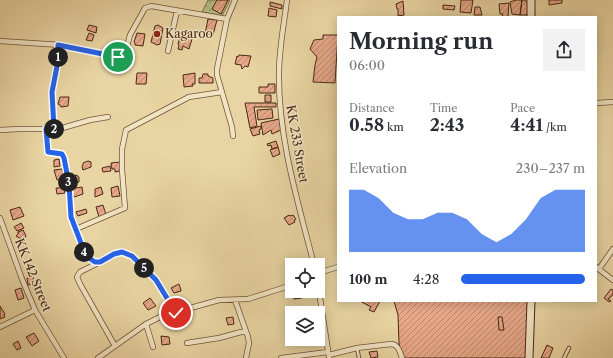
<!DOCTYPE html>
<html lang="en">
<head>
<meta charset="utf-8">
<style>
  :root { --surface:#fff; --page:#f2f2f3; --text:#2b2b33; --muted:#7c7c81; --accent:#2563eb }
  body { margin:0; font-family:"Libre Caslon Text",serif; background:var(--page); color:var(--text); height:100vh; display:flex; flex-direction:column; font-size:15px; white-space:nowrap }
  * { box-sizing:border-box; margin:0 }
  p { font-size:13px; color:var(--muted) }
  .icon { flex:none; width:22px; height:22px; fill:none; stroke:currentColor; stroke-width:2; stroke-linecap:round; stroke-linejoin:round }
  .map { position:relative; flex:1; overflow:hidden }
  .details { position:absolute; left:337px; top:16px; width:260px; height:286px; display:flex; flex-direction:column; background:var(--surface); border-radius:0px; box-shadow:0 2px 10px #0003 }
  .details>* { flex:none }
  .controls { position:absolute; left:285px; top:258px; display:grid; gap:8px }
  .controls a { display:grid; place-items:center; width:40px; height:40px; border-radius:0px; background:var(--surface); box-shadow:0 2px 10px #0003; font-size:20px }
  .pin { position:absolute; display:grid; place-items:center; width:34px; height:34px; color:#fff; margin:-17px; border:2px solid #fff; border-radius:50%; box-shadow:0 1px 4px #0007 }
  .km { position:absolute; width:20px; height:20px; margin:-10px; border-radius:50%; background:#222; color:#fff; font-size:11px; line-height:20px; text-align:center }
  .round { display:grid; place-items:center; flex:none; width:42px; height:42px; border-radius:0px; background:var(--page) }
  .headline { display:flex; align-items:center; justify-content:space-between; height:68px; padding:0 12px }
  h1 { font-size:22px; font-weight:700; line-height:30px }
  .stats { display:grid; grid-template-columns:repeat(3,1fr); gap:6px; height:68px; padding:4px 12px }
  .stats div { display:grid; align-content:center }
  .stats b { font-size:17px; font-weight:700 }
  .stats small { font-size:11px; font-weight:400 }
  .stats p { font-size:11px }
  .chart { height:112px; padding:8px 12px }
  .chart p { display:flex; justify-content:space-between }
  .chart svg { width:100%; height:72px; margin-top:4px; fill:var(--accent); opacity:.7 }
  ul { padding:0 12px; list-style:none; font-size:13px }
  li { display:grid; grid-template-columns:64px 48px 1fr; align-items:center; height:30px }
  li i { height:10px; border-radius:5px; background:var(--accent) }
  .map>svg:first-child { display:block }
  .garden { fill:url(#garden-dots); stroke:#80724e }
  .building { fill:url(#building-hatch); stroke:#4a2816 }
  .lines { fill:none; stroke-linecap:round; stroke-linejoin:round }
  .lane-casing { stroke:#725339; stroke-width:4.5 }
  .street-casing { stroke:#725339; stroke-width:6 }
  .secondary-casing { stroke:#4a2816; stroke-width:9 }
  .lane { stroke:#f1e4c3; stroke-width:2.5 }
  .street { stroke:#f1e4c3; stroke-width:4.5 }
  .secondary { stroke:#f1e4c3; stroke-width:7 }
  .route-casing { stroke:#fff; stroke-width:8 }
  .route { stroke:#2563eb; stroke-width:5 }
  .poi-dot { fill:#8f2418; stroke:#f1e4c3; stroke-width:1.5 }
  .labels { text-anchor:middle; stroke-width:3; stroke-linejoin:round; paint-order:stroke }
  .poi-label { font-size:12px; fill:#4a2816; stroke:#f1e4c3; text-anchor:start }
  .street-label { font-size:12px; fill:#4a2816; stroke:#f1e4c3 }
</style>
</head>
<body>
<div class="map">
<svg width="613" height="358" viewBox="0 0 613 358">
  <defs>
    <pattern id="garden-dots" width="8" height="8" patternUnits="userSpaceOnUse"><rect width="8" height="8" fill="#b5bd86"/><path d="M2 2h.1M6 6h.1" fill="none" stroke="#959a6d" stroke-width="1.8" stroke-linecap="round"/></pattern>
    <pattern id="building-hatch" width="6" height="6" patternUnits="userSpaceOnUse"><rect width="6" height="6" fill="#e6a889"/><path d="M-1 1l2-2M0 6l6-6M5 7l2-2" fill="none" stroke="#bc896f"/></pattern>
  </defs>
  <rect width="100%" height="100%" fill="#e9d5a3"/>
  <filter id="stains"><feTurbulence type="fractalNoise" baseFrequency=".005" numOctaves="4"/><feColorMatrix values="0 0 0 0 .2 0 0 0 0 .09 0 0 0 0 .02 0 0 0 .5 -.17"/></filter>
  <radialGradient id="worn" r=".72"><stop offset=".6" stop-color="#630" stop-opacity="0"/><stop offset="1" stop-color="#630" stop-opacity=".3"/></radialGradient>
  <path class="garden" d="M208 0H230L222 16 202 12Z"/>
  <path class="building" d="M217 0H228L221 14 212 9Z
    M461 0H473L471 13 460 12Z
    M516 0H522L520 15 512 14 510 2Z
    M522 0H524L529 3 527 15H520Z
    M549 0H562V3L549 5Z
    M403 1 404 15 398 16V9H397L396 4Z
    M270 2 282 5V9L270 6Z
    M509 3 508 17H502L503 14H500L499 4Z
    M443 5 455 6 454 10 443 9Z
    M475 7H480L482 15H474Z
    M269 8 277 10 276 17 268 16Z
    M208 19 217 20 213 35 205 34Z
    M89 25 97 27 96 33 87 30Z
    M158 25 163 28 160 44 157 45 151 42 155 26Z
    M89 33 94 35 92 41 86 40Z
    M137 33 145 34 143 46 135 45V43L134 42Z
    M181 34 184 35V38L186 39 189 37 192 39 189 49 183 46 182 50 178 49 179 45 178 44Z
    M323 35H338L335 83 313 82 315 65 317 57 310 49 314 40 323 39Z
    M239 55 251 56 248 67 245 66 242 69 241 65 235 64 237 56 238 57Z
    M137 73H147L146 84H136Z
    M195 73V84H192L193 86 184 87 183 75Z
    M203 74H208V76L213 78V83H199V78H202Z
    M268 84H275V93H259V87H268Z
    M265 95H271V102H265Z
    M60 97H69L68 106 61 107 60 105 58 104Z
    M245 103H276V107H254L257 126 250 128Z
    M272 109 273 118 258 120 257 110Z
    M279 119 281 130 272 134 271 130 263 135 261 123Z
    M261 126V129L259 130 260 134 253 136 250 129Z
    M276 141 278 147 272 149 271 145 268 146 267 144Z
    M278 147 280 154 273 157 270 150Z
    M59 159 60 166 54 167V160Z
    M88 161 91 162V167L83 170 82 167 83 165V163Z
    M120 162V171L115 172V169H112L111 163Z
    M110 166 111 171 103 172 102 168Z
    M62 169 65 177 62 179 57 180 54 170Z
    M77 175 78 177H79V182L73 183V181H71L70 177Z
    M118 186 120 196 112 197 111 188Z
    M82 187 83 194 71 198 70 189Z
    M101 187 103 194 95 197V189Z
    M56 188H64L65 193 57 194Z
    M103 205 106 215 99 217 96 207Z
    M20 207 24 216 13 220 10 210Z
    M86 209 87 213 78 216 76 212Z
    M289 215 290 216 293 215 296 219 294 220 295 222 289 225 284 218Z
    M21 223 24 228 17 231 14 227Z
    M23 230 26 236 24 239H21L16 236 18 234V232Z
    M33 277 34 284 28 285 27 278Z
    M179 284 181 290V291L174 293 171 288Z
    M21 288 24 298 18 300 15 290Z
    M611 289 613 290V295L608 299 611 301 609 302 604 298Z
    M300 292 302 298 294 299 293 294Z
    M150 298 156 306 148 310 143 303Z
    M360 301H380L374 312 369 310 371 307Z
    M394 301H530L528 358H402L399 343 398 315Z
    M0 306 5 314 4 315 5 317 0 319Z
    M233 317 234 324 228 325 226 318Z
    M498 317H502L504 330H499Z
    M34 333 39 341 32 346 26 337Z
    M161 336 169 337 170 344 162 345Z
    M18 341 21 348 17 350 13 344Z
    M547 345 553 348 549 358H541Z
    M377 351 378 357 371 358 369 352Z"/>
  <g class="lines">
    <g class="lane-casing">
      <path id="lane" d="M357 348 359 358
        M564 358 569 348"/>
    </g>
    <g class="street-casing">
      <path id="street" d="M287 0C284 24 279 49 279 73 278 138 298 202 314 265
        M227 19 217 69V75L232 127 233 136
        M0 41 61 45 120 57 125 54 130 35 145 8 151 6 227 19 235 0
        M168 51 177 11
        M596 103 613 102
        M46 129 48 152 62 154 64 158 70 199V211L86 256 95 262H99L114 254 122 251 132 256 156 280 176 313
        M54 129 52 92 58 61V45
        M0 130 19 129H59L90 120 108 117
        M0 218 22 279 35 310 64 358
        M76 229 125 208 122 169V149L126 130 189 97 222 92
        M98 263 80 272 77 277 80 284 115 346
        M596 267 613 280
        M599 269 613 249
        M318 273 338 267
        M318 285 329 357
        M235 300 248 337 249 343 246 358
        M146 324 153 347
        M0 327 35 310
        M187 343 219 338 241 332H246
        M329 355 357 348 391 344C398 344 400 352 402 358
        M98 358 146 324 162 316 219 300 248 299 292 285
        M281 358 328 352"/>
    </g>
    <g class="secondary-casing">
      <path id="secondary" d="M531 17V0
        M529 358 531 301"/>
    </g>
    <use href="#lane" class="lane"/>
    <use href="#street" class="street"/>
    <use href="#secondary" class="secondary"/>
  </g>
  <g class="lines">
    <g class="route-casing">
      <path id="route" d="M118 57 58 45V61L52 92 54 129H46L48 152 62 154 64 158 69 184 71 217 86 256 95 262H100L114 254 122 252 132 256 156 280 176 313"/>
    </g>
    <use href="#route" class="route"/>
  </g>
  <circle class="poi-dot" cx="157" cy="34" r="4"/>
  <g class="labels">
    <g class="poi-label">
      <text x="165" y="38">Kagaroo</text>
    </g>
    <g class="street-label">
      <text transform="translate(297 144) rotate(80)" y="4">KK 233 Street</text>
      <text transform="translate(33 275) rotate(68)" y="4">KK 142 Street</text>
    </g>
  </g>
  <rect width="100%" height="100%" filter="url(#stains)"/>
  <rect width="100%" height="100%" fill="url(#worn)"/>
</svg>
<div class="controls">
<a><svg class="icon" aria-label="locate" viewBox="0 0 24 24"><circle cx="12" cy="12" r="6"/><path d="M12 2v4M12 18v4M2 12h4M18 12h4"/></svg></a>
<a><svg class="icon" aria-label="layers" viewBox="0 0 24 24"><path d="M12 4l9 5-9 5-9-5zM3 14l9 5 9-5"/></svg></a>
</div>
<div class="pin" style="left:118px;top:57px;background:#1e9e55"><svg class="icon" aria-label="arrive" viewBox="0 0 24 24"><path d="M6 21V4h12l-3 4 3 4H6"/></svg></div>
<div class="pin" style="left:176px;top:313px;background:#d93025"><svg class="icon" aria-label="check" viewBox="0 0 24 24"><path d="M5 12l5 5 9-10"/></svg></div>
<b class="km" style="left:58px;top:57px">1</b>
<b class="km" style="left:54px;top:129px">2</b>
<b class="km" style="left:68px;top:182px">3</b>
<b class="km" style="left:84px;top:252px">4</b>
<b class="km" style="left:144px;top:268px">5</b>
<section class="details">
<div class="headline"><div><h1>Morning run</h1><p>06:00</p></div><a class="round"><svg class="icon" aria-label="share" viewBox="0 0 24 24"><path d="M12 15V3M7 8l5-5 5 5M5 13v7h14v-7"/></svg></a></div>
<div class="stats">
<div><p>Distance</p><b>0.58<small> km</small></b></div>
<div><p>Time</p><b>2:43</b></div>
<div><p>Pace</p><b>4:41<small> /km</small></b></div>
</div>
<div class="chart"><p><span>Elevation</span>230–237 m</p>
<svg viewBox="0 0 160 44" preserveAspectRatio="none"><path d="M0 44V6L10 6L20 11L30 20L40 24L50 24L60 20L70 20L80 24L90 33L100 38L110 33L120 24L130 11L140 6L150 6L160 6V44z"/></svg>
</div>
<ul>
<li><b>100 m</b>4:28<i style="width:100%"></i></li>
</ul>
</section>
</div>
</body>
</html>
